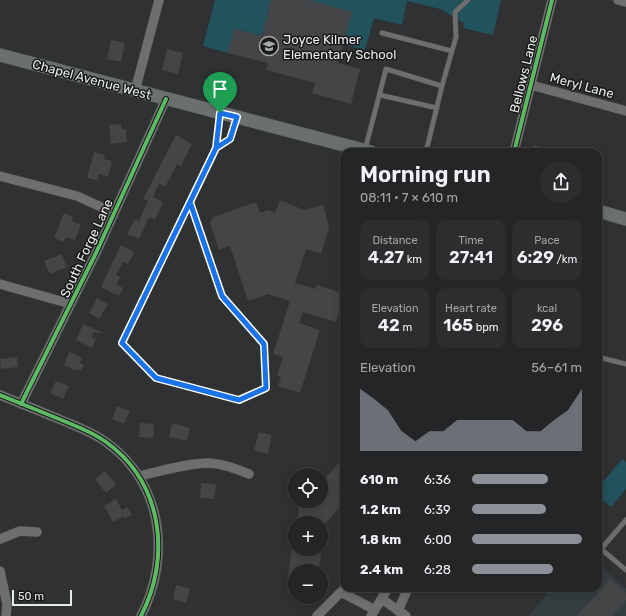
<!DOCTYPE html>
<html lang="en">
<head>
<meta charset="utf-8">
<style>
  :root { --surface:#232526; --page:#2b2d2e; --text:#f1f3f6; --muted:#a3a5a7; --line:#404243; --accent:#8c9099 }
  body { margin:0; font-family:Rubik,sans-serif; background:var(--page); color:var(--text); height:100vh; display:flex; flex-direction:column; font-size:15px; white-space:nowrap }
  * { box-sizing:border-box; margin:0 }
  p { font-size:13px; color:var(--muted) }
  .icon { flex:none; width:22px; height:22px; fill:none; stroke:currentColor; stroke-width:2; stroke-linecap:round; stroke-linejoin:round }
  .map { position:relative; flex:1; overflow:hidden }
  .sheet { position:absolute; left:340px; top:148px; width:262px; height:444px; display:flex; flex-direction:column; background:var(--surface); border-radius:12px; box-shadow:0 2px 10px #0003,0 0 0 1px var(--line) }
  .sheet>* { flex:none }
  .buttons { position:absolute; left:288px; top:468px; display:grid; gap:8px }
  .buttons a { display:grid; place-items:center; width:40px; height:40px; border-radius:50%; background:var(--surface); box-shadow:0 2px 10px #0003,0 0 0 1px var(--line); font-size:20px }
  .scale { position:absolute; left:12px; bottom:10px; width:60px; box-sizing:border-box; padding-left:4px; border:2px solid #e8ebeb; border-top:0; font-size:11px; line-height:14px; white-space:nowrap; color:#e8ebeb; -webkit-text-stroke:3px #18191a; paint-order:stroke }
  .pin { position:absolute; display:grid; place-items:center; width:34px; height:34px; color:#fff; margin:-41px -17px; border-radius:50% 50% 50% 0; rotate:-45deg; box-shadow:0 0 4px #0007 }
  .pin .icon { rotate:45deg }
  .round { display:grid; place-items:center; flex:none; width:42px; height:42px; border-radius:21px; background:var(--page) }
  .head { display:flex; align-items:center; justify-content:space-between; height:68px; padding:0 20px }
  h1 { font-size:22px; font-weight:600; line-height:30px }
  .figures { display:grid; grid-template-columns:repeat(3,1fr); gap:6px; height:68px; padding:4px 20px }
  .figures div { display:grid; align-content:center; border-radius:10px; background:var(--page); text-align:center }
  .figures b { font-size:17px; font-weight:600 }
  .figures small { font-size:11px; font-weight:400 }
  .figures p { font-size:11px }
  .chart { height:112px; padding:8px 20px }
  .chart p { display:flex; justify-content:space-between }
  .chart svg { width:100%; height:72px; margin-top:4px; fill:var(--accent); opacity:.7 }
  ul { padding:0 20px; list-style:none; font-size:13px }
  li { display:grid; grid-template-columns:64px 48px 1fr; align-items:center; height:30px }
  li i { height:10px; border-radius:5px; background:var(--accent) }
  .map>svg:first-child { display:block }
  .built { fill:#343e40 }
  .green { fill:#22525c }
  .building { fill:#444546 }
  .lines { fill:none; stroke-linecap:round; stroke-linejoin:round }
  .service-casing { stroke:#4e5050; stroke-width:5.5 }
  .minor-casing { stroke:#4e5050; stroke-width:10 }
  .secondary-casing { stroke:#4e5050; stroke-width:14 }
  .service { stroke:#6d6f6f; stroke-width:4.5 }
  .minor { stroke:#6d6f6f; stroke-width:9 }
  .secondary { stroke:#6a6f70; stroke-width:13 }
  .cycleway-casing { stroke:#18191a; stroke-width:6 }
  .cycleway { stroke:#5cba63; stroke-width:4 }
  .route-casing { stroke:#fff; stroke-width:8 }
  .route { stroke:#1a73e8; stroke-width:5 }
  .labels { text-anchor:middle; stroke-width:3; stroke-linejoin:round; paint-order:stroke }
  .poi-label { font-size:13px; fill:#e8ebeb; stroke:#18191a; text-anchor:start }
  .street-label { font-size:13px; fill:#e8ebeb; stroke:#18191a }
</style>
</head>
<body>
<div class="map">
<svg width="626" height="616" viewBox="0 0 626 616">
  <rect width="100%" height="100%" fill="#2f3132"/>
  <path class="built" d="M598 564 626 588V616H528L552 588H598Z"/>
  <path class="green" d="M215 0H271L262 36 235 29 228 53 203 46Z
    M308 0H501L493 35 463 28 464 23 440 9 407 1 402 25 374 18 365 50 343 44 352 12Z
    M622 459 626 462V489L611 507 598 496V488Z"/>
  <path class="building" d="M271 0H308L352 12 338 63 360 69 351 104 312 93 315 83 266 70 268 63 228 53 234 29 262 36Z
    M111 40 125 43 121 62 107 59Z
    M167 49 183 53 178 74 162 70Z
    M121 124 122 129H126L127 142 111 144 109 125Z
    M176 135 192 144 181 166 177 164 165 187 159 184 153 197 163 202 155 220 149 217 139 239 127 234 135 219 139 221 148 201 143 199Z
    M534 145 551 150V152H532Z
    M94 152 105 155 104 159 112 161 108 177 99 174 97 180 87 178Z
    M280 200 304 210 323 205 329 227 321 254 306 249 295 283 316 289 317 285 344 294 336 322 303 312 299 323 320 330 300 393 278 386 281 377 277 375 283 357 273 354 290 301 268 294 248 301 230 246 219 250 210 223 213 217 256 202 260 213 268 210 275 213Z
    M64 213 73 217 72 221 81 225 75 240 66 237 64 242 54 238Z
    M121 245 134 252 128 264 123 262 116 275 120 277 117 285 123 288 119 296 101 287Z
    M62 254 67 267 50 274 44 261Z
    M97 298 108 304 99 319 89 313Z
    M83 324 104 333H93L92 337 96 339 92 348 76 340Z
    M69 352 82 358 80 363 84 365 81 371 77 369 76 371 64 365Z
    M17 357 18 367 1 369 0 359Z
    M56 381 69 386 63 399 50 393Z
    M117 406 130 411 124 424 112 419Z
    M140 423 154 424 153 438 139 437Z
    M172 423 190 428 187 441 169 437Z
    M259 432 272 435 268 454 254 450Z
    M344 457V502L326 523H297L299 507 305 501H321V483Z
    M105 471 116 484 106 493 95 479Z
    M201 483 216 484 214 499 200 498Z
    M116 499 122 510 127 507 132 515 125 519 124 516 113 522 104 506Z
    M292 549H322L318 571H295V577L288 576Z
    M610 579 626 593V600L612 616H577Z
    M176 585 190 589 186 603 173 599Z"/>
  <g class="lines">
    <g class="service-casing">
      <path id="service" d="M382 33 452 51
        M442 86 456 37 455 12 468 0
        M380 95 437 108
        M216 149 230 139 236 118
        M365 150 386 69 442 86 426 152
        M190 202 222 296 264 344 266 388 239 400 156 378 122 343 216 149 220 115
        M598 357 626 364
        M626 520 601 549 626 570"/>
    </g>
    <g class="minor-casing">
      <path id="minor" d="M618 0 626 2
        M531 85 626 111
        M135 91 159 0
        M514 152 552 0
        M0 176 77 196 114 213
        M0 284 71 304
        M0 395C20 403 39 411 59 419 75 426 91 431 106 442 162 482 172 556 141 616
        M21 404 96 253 166 99
        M139 476C162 471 187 463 210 463 224 464 237 469 249 474
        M0 539 20 531 37 532
        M0 571 7 604 6 616
        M341 592 375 610
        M382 599 406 616
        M398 611 408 588
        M317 616 345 588
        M371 616 388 588"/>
    </g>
    <g class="secondary-casing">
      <path id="secondary" d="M0 55 371 152
        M598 211 626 219"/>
    </g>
    <use href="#service" class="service"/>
    <use href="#minor" class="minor"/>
    <use href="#secondary" class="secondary"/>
    <g class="cycleway-casing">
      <path id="cycleway" d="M514 152 552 0
        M0 395C20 403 39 411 59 419 75 426 91 431 106 442 162 482 172 556 141 616
        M21 404 96 253 166 99"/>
    </g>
    <use href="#cycleway" class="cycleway"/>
  </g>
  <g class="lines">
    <g class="route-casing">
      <path id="route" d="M220 113 216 148 122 343 156 378 239 400 266 388 264 344 222 296 190 202 216 148 230 139 237 117 220 113"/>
    </g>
    <use href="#route" class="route"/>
  </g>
  <defs>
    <g id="school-ring" transform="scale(1)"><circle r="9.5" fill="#18191a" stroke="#a7aaaa" stroke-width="1.5"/><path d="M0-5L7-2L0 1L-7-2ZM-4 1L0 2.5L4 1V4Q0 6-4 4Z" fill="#a7aaaa"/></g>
  </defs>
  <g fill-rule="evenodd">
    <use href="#school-ring" x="269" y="46"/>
  </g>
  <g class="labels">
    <g class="poi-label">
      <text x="283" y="44">Joyce Kilmer<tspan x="283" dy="15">Elementary School</tspan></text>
    </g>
    <g class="street-label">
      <text transform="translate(523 74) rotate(-76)" y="5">Bellows Lane</text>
      <text transform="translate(92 79) rotate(15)" y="5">Chapel Avenue West</text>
      <text transform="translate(582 85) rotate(15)" y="5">Meryl Lane</text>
      <text transform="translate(86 248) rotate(-65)" y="5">South Forge Lane</text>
    </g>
  </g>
</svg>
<div class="buttons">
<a><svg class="icon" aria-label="locate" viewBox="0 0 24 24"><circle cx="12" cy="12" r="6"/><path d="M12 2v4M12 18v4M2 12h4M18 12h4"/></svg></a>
<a>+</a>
<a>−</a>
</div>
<div class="scale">50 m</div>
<div class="pin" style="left:220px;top:113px;background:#1e9e55"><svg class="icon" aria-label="arrive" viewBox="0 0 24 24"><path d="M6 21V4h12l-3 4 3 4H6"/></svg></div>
<section class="sheet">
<div class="head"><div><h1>Morning run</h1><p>08:11 · 7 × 610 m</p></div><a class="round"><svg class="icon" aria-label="share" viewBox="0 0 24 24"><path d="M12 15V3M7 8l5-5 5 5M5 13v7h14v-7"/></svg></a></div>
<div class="figures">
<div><p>Distance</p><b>4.27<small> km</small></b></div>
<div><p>Time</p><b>27:41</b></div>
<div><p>Pace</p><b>6:29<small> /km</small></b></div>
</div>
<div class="figures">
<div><p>Elevation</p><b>42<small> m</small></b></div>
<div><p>Heart rate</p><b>165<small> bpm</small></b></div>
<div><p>kcal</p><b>296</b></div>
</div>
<div class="chart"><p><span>Elevation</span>56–61 m</p>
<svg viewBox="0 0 160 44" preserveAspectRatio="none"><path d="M0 44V6L10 12L20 19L30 32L40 38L50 32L60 32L70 25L80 25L90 25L100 25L110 25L120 32L130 32L140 25L150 19L160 6V44z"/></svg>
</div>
<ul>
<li><b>610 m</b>6:36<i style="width:69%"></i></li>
<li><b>1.2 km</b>6:39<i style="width:67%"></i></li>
<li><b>1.8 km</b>6:00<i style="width:100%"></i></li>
<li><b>2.4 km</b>6:28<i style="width:74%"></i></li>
</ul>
</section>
</div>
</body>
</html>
